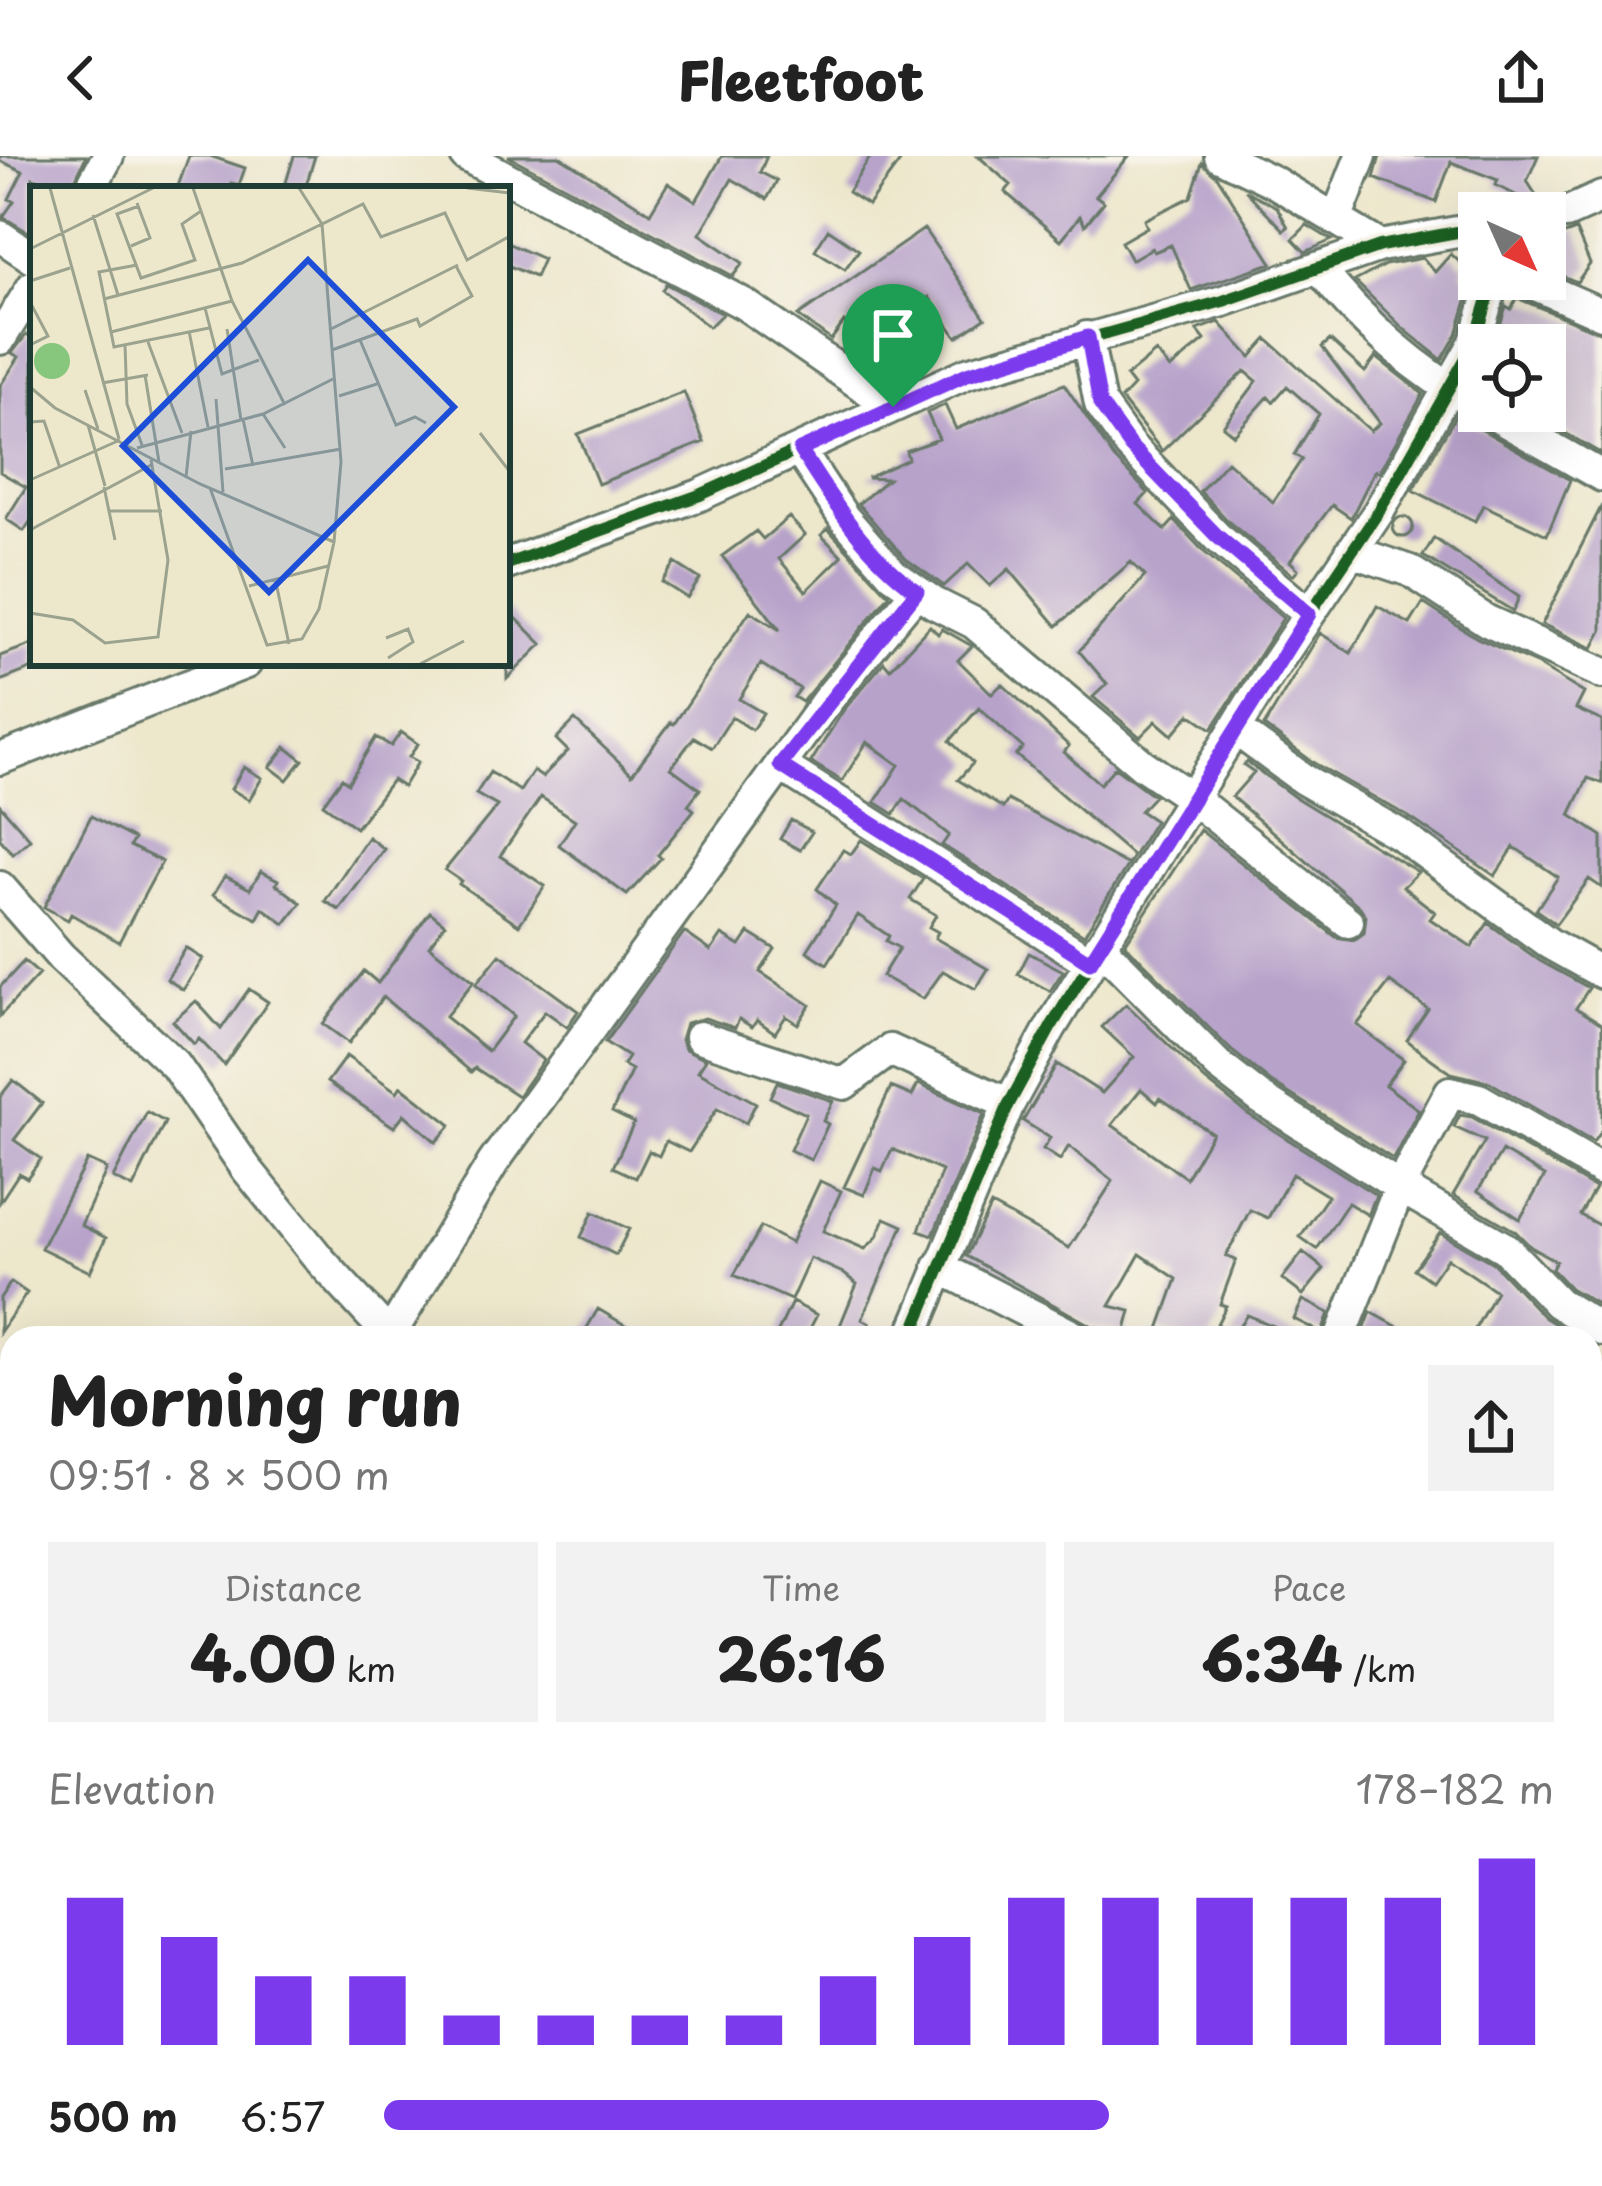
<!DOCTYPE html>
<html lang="en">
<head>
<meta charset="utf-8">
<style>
  :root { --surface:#fff; --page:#f2f2f2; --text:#222; --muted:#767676; --accent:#7c3aed }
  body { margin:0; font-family:"Playpen Sans",sans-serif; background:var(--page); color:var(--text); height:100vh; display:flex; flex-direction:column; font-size:45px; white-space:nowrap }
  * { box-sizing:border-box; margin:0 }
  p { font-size:39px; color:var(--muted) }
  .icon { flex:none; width:66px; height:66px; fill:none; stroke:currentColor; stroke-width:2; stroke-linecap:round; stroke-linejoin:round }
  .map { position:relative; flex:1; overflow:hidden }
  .side { position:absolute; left:0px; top:1170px; width:1602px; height:861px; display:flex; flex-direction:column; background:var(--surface); border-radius:36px 36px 0 0; box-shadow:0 12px 48px #0002 }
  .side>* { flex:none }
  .needle { width:78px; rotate:135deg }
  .controls { position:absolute; left:1458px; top:36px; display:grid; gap:24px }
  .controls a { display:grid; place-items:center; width:108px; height:108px; border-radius:0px; background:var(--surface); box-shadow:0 12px 48px #0002; font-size:60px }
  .pin { position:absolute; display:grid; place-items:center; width:102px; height:102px; color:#fff; margin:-123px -51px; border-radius:50% 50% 50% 0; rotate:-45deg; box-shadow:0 0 12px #0007 }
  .pin .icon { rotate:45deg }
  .round { display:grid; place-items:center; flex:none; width:126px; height:126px; border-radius:0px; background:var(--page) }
  .headline { display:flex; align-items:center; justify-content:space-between; height:204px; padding:0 48px }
  h1 { font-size:66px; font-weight:800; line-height:90px }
  .metrics { display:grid; grid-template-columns:repeat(3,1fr); gap:18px; height:204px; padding:12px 48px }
  .metrics div { display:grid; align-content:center; border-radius:0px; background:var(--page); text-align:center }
  .metrics b { font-size:60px; font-weight:800 }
  .metrics small { font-size:33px; font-weight:400 }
  .metrics p { font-size:33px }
  .chart { height:336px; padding:24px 48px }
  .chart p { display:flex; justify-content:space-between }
  .chart svg { width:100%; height:216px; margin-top:12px; stroke:var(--accent); stroke-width:6 }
  ul { padding:0 48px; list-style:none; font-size:39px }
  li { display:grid; grid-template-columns:192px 144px 1fr; align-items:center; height:90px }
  li i { height:30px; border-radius:15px; background:var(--accent) }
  header { display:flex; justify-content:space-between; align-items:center; height:156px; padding:0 48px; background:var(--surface); font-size:54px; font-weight:800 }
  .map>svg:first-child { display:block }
  .building { fill:#b7a2ca; fill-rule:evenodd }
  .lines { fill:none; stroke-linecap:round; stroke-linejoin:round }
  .minor-casing { stroke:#677869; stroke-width:36 }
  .minor { stroke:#fff; stroke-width:30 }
  .cycleway-casing { stroke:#f7f3e8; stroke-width:20 }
  .cycleway { stroke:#1b5e20; stroke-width:12 }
  .route-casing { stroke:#fff; stroke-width:24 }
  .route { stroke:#7c3aed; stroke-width:15 }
  .inset-road { fill:none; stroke:#9ba38f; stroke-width:3 }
  .view { fill:#1d4ed8; fill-opacity:0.15; stroke:#1d4ed8; stroke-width:6 }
  .inset-edge { fill:none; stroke:#1f3d34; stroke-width:6 }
</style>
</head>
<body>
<header><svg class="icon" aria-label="back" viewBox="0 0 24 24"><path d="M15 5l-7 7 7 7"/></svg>Fleetfoot<svg class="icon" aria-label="share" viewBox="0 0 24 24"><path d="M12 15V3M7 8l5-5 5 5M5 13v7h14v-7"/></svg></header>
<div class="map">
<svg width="1602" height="2030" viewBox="0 0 1602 2030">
  <rect width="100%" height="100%" fill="#f7f3e8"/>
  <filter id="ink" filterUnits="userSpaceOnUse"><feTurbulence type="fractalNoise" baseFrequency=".00833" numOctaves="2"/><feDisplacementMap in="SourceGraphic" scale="24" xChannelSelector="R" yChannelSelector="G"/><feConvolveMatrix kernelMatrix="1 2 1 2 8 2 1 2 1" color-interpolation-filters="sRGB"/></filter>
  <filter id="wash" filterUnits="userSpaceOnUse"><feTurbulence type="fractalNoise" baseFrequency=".004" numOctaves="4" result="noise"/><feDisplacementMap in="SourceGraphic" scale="48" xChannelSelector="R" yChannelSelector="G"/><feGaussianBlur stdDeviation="2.7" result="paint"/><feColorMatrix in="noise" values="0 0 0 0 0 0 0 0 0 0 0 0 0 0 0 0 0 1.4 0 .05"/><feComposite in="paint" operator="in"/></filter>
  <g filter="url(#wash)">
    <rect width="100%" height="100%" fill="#ede7cc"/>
    <g id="blocks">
      <path class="building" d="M0 0H86L71 33 33 22V79L3 61 14 45 9 43 23 15 0 5Z
        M189 0H210L245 12 239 29 231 27 229 33H177Z
        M294 0H315L305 33H284Z
        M508 0H559L650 57 668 27 696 45 722 0H767L760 16 777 25 767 43 732 23 700 78 743 107 733 120Z
        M871 0H904L868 49 848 36Z
        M978 0H1129L1096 40 1104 46 1085 69 1080 60 1061 84 1005 36 1011 29Z
        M1380 0H1538L1527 25 1538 42 1531 47 1496 29 1498 24 1451 6 1436 46 1374 22Z
        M1202 7 1217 20 1272 107 1191 134 1171 89 1154 96 1152 92 1131 104 1121 86 1147 71 1144 64 1191 41Z
        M1245 34 1277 51 1288 71 1284 74Z
        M1307 69 1328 82 1332 84 1305 96 1293 83Z
        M828 73 859 94 845 113 815 94Z
        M924 73 985 162 957 181 929 141 896 175 913 204 883 221 865 206 878 199 844 166 831 184 798 160Z
        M1576 74 1590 108 1577 126 1545 112V85Z
        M507 87 543 103 535 121 507 109Z
        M1451 98 1466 112 1462 117 1473 125 1457 178 1442 204 1405 174 1355 125 1385 109 1423 102 1435 116Z
        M666 128 722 158 709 171 662 134Z
        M1517 142 1602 177V298L1527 255H1545V189H1494L1506 150 1511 153Z
        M1219 166 1251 201 1267 183 1371 275 1380 267 1322 191 1330 184 1365 216 1376 201 1423 238 1379 316 1375 314 1351 362 1332 349 1290 405 1298 413 1293 419 1230 367 1200 335 1227 305 1273 346 1302 303 1294 299 1319 258 1287 230 1273 246 1268 241 1234 279 1223 270 1257 225 1245 215 1162 295 1121 243 1133 230 1126 221 1156 196 1170 213 1205 184 1197 174Z
        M33 178V361L24 375 6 363 26 331 0 316V230L19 201 12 197 26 179 31 182Z
        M1064 228 1114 302 1148 337 1138 348 1165 374 1174 364 1204 396 1283 462 1212 573 1190 558 1172 579 1156 565 1140 581 1093 541 1107 528 1079 495 1145 420 1131 406 1057 470 1009 413 990 430 968 408 944 430 906 403 858 348 888 323 867 322 908 303 906 295 939 283 927 257 945 249 956 273Z
        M684 236 704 286 598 328 578 278Z
        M1456 259 1570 324 1547 379 1483 349 1475 365 1413 334Z
        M1602 349V475L1593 492 1542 468Z
        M789 361 805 379 779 403 806 435 842 400 821 379 828 373 889 439 802 546 794 541 800 533 761 508 739 543 763 557 752 574 732 561 712 592 694 581 671 612 700 633 688 649 694 654 658 699 661 702 627 739 559 689 575 664 541 641 500 700 545 730 519 769 459 728 461 725 445 714 497 650 476 638 490 616 520 635 533 615 542 621 568 595 556 583 575 564 632 618 671 566 674 568 750 455 780 474 722 400 756 375 763 383Z
        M1393 371a10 10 0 1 1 20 0a10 10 0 1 1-20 0Z
        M1434 382 1519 441 1513 455 1423 400Z
        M675 407 700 423 687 442 662 426Z
        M1423 447 1477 482 1538 509 1584 537 1576 553 1602 565V627L1588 622 1570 659 1602 680V732L1589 723 1556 768 1536 754 1558 721 1514 691 1495 720 1409 661 1314 607 1264 570 1320 477 1351 497 1377 450 1410 468Z
        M507 453 542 488 507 523Z
        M930 470 938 478 942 473 972 490 958 504 992 538 1002 528 1069 590 1064 596 1100 628 1115 611 1154 640 1140 655 1155 665 1084 779 942 689 949 679 904 643 894 658 875 646 899 609 867 586 842 625 811 606 843 555 884 506 890 513ZM979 552 1023 592 1016 599 1133 700 1128 709 1008 644 1003 652 958 624 973 607 950 585Z
        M33 488V512L0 525V500Z
        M401 576 418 588 409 601 418 606 403 631 392 624 356 672 323 648 342 622 348 627 376 581 391 590Z
        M286 591 303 604 287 624 270 611Z
        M1247 606 1293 640 1418 716 1403 731 1435 756 1430 763 1472 791 1488 767 1540 805 1589 832 1576 852 1602 868V973L1593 986 1489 926 1451 917 1423 897 1407 884 1428 853 1390 826 1357 869 1404 904 1385 929 1419 954 1393 1003 1271 926 1232 895 1125 788 1200 674 1336 781 1354 784 1364 777 1366 760 1360 751 1232 641 1254 616 1244 609Z
        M244 611 262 622 249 644 231 633Z
        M0 649 30 683 13 698 0 683Z
        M91 660 134 683 130 690 162 706 119 786 71 758 68 764 44 751Z
        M791 664 812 676 800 694 780 683Z
        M368 681 384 693 339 754 325 745Z
        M861 684 923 723 910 743 936 759 929 771 938 776 935 782 988 813 976 833 943 815 923 843 882 820 899 792 886 785 889 780 858 759 827 808 807 795 836 749 817 733 843 694 851 698Z
        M261 715 278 724 276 728 301 747 285 768 263 752 257 763 213 739 225 720 250 733Z
        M430 756 445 768 429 790 474 825 445 861 488 895 514 860 476 828 500 798 578 855 567 871 545 855 521 887 543 904 518 940 475 912 471 916 383 841 349 887 323 868 364 815 378 827Z
        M684 776 711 795 722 779 740 790 749 777 775 793 760 816 810 849 798 868 786 860 775 877 757 864 752 871 739 863 735 872 705 862 686 867 681 884 685 893 706 903 698 915 756 947 746 967 717 953 689 996 666 985 659 1000 649 995 636 1022 613 1011 634 967 612 956 632 914 623 909 628 901 605 886Z
        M186 792 203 803 183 834 167 823Z
        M1029 797 1063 815 1050 835 1018 818Z
        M24 805 39 818 0 860V831Z
        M249 833 268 846 224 909 199 883 194 888 173 865 196 845 221 873Z
        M1126 848 1205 924 1248 958 1376 1039 1368 1059 1348 1047 1317 1093 1300 1081 1328 1040 1292 1018 1268 1062 1250 1054 1226 1100 1236 1104 1220 1148 1226 1150 1210 1182H1186L1159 1173 1177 1123 1140 1098 1110 1150 1131 1155 1125 1178 1092 1170 966 1100 991 1049 1069 1092 1113 1025 1069 990 1060 1004 1043 993 1050 982 1023 965 1057 908 1102 937 1134 901 1102 871ZM1141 933 1157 947 1160 942 1212 977 1186 1022 1112 969Z
        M346 900 397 936 401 930 451 969 436 986 404 958 394 971 327 926Z
        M13 924 42 947 14 984 41 1003 27 1022 19 1017 0 1046V941Z
        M777 926 833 945 823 965 828 968 811 1004 790 994 806 958 770 941Z
        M918 928 984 958 933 1079 919 1074 942 1015 892 993 882 1015 875 1012 864 1039 844 1031 891 931 912 940Z
        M147 956 165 966 133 1032 113 1022Z
        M1460 959 1472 961 1595 1032 1580 1059 1602 1071V1151L1570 1132 1552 1113 1556 1105 1531 1091 1515 1075 1453 1039 1485 985 1454 971ZM1502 995 1545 1020 1520 1063 1478 1035Z
        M87 1004 107 1013 81 1069 106 1082 90 1116 41 1092Z
        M820 1025 841 1035 823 1075 865 1093 877 1081 885 1062 903 1070 862 1163 870 1167 864 1182H835L857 1128 843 1117 810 1102 791 1144 734 1119 761 1071 791 1087Z
        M593 1056 629 1073 616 1099 581 1081Z
        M1440 1077 1493 1107 1544 1161 1578 1182H1470L1496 1135 1447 1102 1431 1125 1414 1113Z
        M1303 1096 1324 1113 1303 1139 1282 1123Z
        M11 1126 27 1137 0 1176V1142Z
        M1303 1144 1329 1157 1322 1177 1294 1163Z
        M792 1146 817 1159 805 1182H775Z
        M598 1153 647 1182H581Z
        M1371 1156 1418 1182H1361Z
        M1247 1159 1302 1182H1231Z"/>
    </g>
  </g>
  <g filter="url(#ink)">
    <use href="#blocks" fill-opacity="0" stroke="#677869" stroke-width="3"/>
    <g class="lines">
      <g class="minor-casing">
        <path id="minor" d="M466 0 744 148 893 251
          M1220 0 1274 26 1380 90
          M90 33 108 0
          M1545 60 1566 57 1602 41
          M1336 64 1361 0
          M0 80 33 102
          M1319 112C1361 167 1418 216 1479 250
          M1522 123 1602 158
          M1087 181 1100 248 1130 290 1217 381 1309 458
          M0 183 33 130
          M1487 255 1602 320
          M799 294 844 362 893 418 934 447 974 467 1143 609 1192 642 1348 766
          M1351 395 1410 415 1487 465 1602 517
          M507 408 700 339 967 217 1223 145 1380 90 1479 72
          M1235 573 1303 623 1399 678 1550 788 1602 817
          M0 603 246 507
          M780 609 1090 806
          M0 731 61 801 175 909 246 1012 321 1105 392 1182
          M1100 790 1219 910 1260 942 1400 1031 1505 1092 1558 1147 1602 1174
          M700 881 844 928 890 894 1009 948
          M939 1111 1077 1182
          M390 1179 493 1007 828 543 917 435
          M911 1182 1009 948 1051 871 1267 521 1379 355 1475 186 1494 123
          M1340 1182 1400 1031 1450 936 1479 943 1602 1014
          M1590 1310 1602 1315
          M1382 2019 1395 2030
          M811 2030 815 2019
          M994 2030 998 2019"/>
      </g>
      <use href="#minor" class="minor"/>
      <g class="cycleway-casing">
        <path id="cycleway" d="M507 408 700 339 967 217 1223 145 1380 90 1479 72
          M911 1182 1009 948 1051 871 1267 521 1379 355 1475 186 1494 123"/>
      </g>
      <use href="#cycleway" class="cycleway"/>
    </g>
  </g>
  <g class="lines" filter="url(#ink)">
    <g class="route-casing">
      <path id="route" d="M1088 181 1100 248 1130 290 1217 380 1309 458 1090 806 780 609 917 435C866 399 833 346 800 294L967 218Z"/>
    </g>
    <use href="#route" class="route"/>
  </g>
  <g transform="translate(30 30)">
    <rect width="480" height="480" fill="#ede7cc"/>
    <path d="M4 175a18 18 0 1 1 36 0a18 18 0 1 1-36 0Z" fill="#87c67d"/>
    <path class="inset-road" d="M20 2 89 253M163 2 202 115 255 219M269 2 292 38 333 18 351 51 415 27 437 74 480 50M437 2 480 7M109 20 87 28 111 92 165 74 152 38 171 25M63 29 88 109M101 60 120 52 107 17M0 63 123 2M107 79 69 86 84 161 179 142M0 95 40 82M74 113 212 77 292 38 311 276 304 356 289 423 272 453 237 459 180 302M0 116 18 150 0 159M175 122 192 188 229 174M197 143 211 234M301 143 428 79M159 145 178 241M81 146 202 115M330 154 366 239 385 231 396 237M118 156 152 247M95 159 97 218 112 259M302 164 387 133 390 140 442 110 426 80M115 189 129 276M72 197 118 189M0 201 25 222 170 298 304 356M55 204 68 243M309 210 347 198M186 213 193 306M233 228 255 262M213 233 223 280M0 236 14 235 30 282M58 239 75 300M450 247 480 286M107 262 233 228 305 192M195 283 311 263M156 291 161 245M0 294 90 254M74 301 85 354M80 325H132M0 353 2 343 123 278M245 392 259 458M219 400 298 380M0 427 43 434 75 457 128 451 138 374 121 274M356 452 378 443 383 456 358 472M390 478 434 455"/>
    <path class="view" d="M278 74 424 221 239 406 93 260Z"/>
    <rect width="480" height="480" class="inset-edge"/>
  </g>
</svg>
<div class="controls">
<a><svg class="needle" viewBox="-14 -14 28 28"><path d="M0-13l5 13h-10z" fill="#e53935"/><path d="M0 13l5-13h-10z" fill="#767676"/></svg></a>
<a><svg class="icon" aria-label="locate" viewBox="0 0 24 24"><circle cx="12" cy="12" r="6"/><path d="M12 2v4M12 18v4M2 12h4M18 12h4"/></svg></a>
</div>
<div class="pin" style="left:893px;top:251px;background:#1e9e55"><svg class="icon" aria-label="arrive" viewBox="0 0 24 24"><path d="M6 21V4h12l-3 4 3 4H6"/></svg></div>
<section class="side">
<div class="headline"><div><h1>Morning run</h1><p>09:51 · 8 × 500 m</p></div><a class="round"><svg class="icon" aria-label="share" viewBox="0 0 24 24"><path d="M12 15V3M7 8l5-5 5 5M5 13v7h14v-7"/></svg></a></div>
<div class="metrics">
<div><p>Distance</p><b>4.00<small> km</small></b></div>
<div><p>Time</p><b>26:16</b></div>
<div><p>Pace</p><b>6:34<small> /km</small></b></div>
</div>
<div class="chart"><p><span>Elevation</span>178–182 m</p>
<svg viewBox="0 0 160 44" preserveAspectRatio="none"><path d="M5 44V14M15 44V22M25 44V30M35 44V30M45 44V38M55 44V38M65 44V38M75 44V38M85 44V30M95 44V22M105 44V14M115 44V14M125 44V14M135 44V14M145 44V14M155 44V6"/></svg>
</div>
<ul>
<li><b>500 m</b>6:57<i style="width:62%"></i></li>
</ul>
</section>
</div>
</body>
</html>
